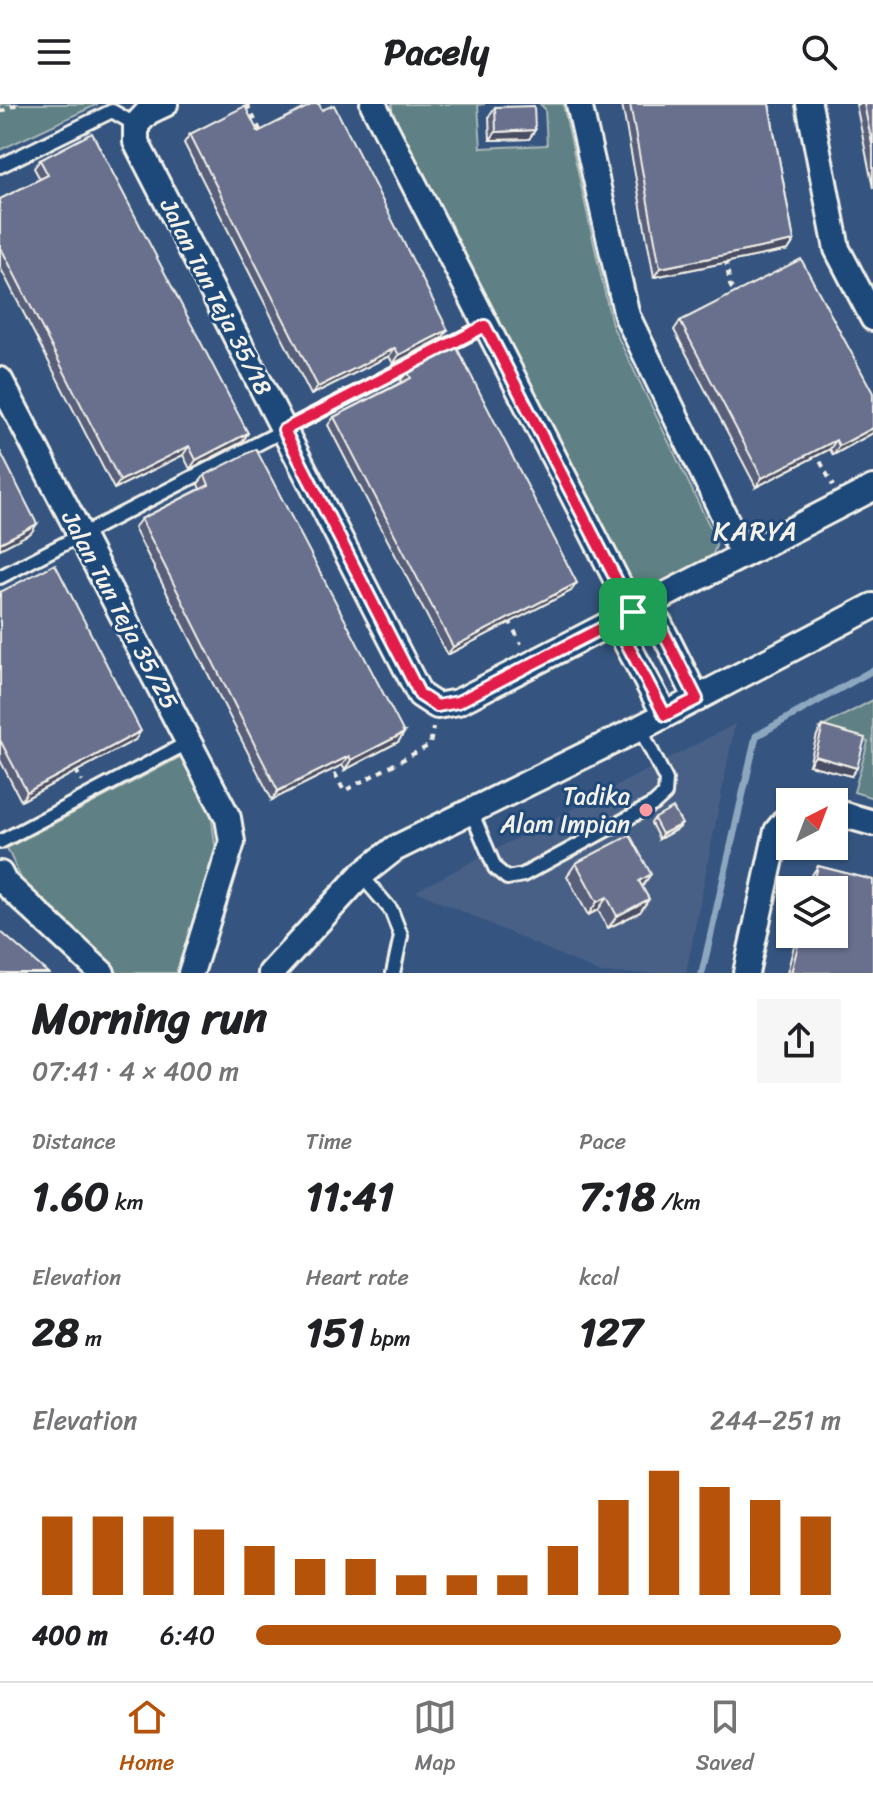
<!DOCTYPE html>
<html lang="en">
<head>
<meta charset="utf-8">
<style>
  :root { --surface:#fff; --page:#f6f6f6; --text:#202124; --muted:#757577; --line:#e0e0e0; --accent:#b45309 }
  body { margin:0; font-family:Sriracha,sans-serif; background:var(--page); color:var(--text); height:100vh; display:flex; flex-direction:column; font-size:30px; white-space:nowrap }
  * { box-sizing:border-box; margin:0 }
  p { font-size:26px; color:var(--muted) }
  .icon { flex:none; width:44px; height:44px; fill:none; stroke:currentColor; stroke-width:2; stroke-linecap:round; stroke-linejoin:round }
  .map { position:relative; height:869px; overflow:hidden }
  .drawer { display:flex; flex-direction:column; background:var(--surface); flex:1 }
  .drawer>* { flex:none }
  .needle { width:52px; rotate:42deg }
  .tools { position:absolute; left:776px; top:684px; display:grid; gap:16px }
  .tools a { display:grid; place-items:center; width:72px; height:72px; border-radius:0px; background:var(--surface); box-shadow:0 2px 6px #0004; font-size:40px }
  .pin { position:absolute; display:grid; place-items:center; width:68px; height:68px; color:#fff; margin:-34px; border-radius:16px; box-shadow:0 4px 12px #0006 }
  .round { display:grid; place-items:center; flex:none; width:84px; height:84px; border-radius:0px; background:var(--page) }
  .head { display:flex; align-items:center; justify-content:space-between; height:136px; padding:0 32px }
  h1 { font-size:44px; font-weight:800; line-height:60px }
  .metrics { display:grid; grid-template-columns:repeat(3,1fr); gap:12px; height:136px; padding:8px 32px }
  .metrics div { display:grid; align-content:center }
  .metrics b { font-size:40px; font-weight:800 }
  .metrics small { font-size:22px; font-weight:400 }
  .metrics p { font-size:22px }
  .chart { height:224px; padding:16px 32px }
  .chart p { display:flex; justify-content:space-between }
  .chart svg { width:100%; height:144px; margin-top:8px; stroke:var(--accent); stroke-width:6 }
  ul { padding:0 32px; list-style:none; font-size:26px }
  li { display:grid; grid-template-columns:128px 96px 1fr; align-items:center; height:60px }
  li i { height:20px; border-radius:10px; background:var(--accent) }
  header { display:flex; justify-content:space-between; align-items:center; height:104px; padding:0 32px; background:var(--surface); font-size:36px; font-weight:800 }
  .menu { display:flex; justify-content:space-around; align-items:center; height:112px; border-top:2px solid var(--line); background:var(--surface); font-size:22px; color:var(--muted) }
  .menu a { display:grid; justify-items:center; gap:4px }
  .menu .selected { color:var(--accent) }
  .map>svg:first-child { display:block }
  .built { fill:#486086 }
  .green { fill:#5f8084; stroke:#aab8b6; stroke-width:2 }
  .lines { fill:none; stroke-linecap:round; stroke-linejoin:round }
  .stream { stroke:#8da7bf; stroke-width:7 }
  .service-casing { stroke:#f4f1e8; stroke-width:18 }
  .minor-casing { stroke:#f4f1e8; stroke-width:30 }
  .path { stroke:#f4f1e8; stroke-width:4; stroke-dasharray:6 6; stroke-linecap:butt }
  .service { stroke:#1f4a7a; stroke-width:12 }
  .minor { stroke:#1f4a7a; stroke-width:24 }
  .wall { fill:#595f7a; stroke:#f4f1e8; stroke-width:2 }
  .shaded-wall { fill:#494e63; stroke:#f4f1e8; stroke-width:2 }
  .building { fill:#686f8e; stroke:#f4f1e8; stroke-width:2 }
  .route-casing { stroke:#fff; stroke-width:16 }
  .route { stroke:#e11d48; stroke-width:10 }
  .poi-dot { fill:#ff9aa2; stroke:#1f4a7a; stroke-width:3 }
  .labels { text-anchor:middle; stroke-width:6; stroke-linejoin:round; paint-order:stroke }
  .street-label { font-size:24px; fill:#f4f1e8; stroke:#1f4a7a }
  .poi-label { font-size:24px; fill:#f4f1e8; stroke:#1f4a7a; text-anchor:end }
  .neighbourhood-label { font-size:26px; letter-spacing:2px; fill:#f4f1e8; stroke:#1f4a7a }
</style>
</head>
<body>
<header><svg class="icon" aria-label="menu" viewBox="0 0 24 24"><path d="M4 6h16M4 12h16M4 18h16"/></svg>Pacely<svg class="icon" aria-label="search" viewBox="0 0 24 24"><circle cx="10" cy="10" r="6"/><path d="M15 15l6 6"/></svg></header>
<div class="map">
<svg width="873" height="869" viewBox="0 0 873 869">
  <rect width="100%" height="100%" fill="#355580"/>
  <filter id="ink" filterUnits="userSpaceOnUse"><feTurbulence type="fractalNoise" baseFrequency=".0125" numOctaves="2"/><feDisplacementMap in="SourceGraphic" scale="16" xChannelSelector="R" yChannelSelector="G"/><feConvolveMatrix kernelMatrix="1 2 1 2 8 2 1 2 1" color-interpolation-filters="sRGB"/></filter>
  <g filter="url(#ink)">
    <path class="built" d="M735 620 686 869H601L416 787Z"/>
    <path class="green" d="M0 0H98L0 46Z
      M392 0H485L478 1 481 44 547 41 545 5 540 0H563L612 221 714 431 716 442 711 455 655 485H639L629 477 391 17Z
      M873 596V694L854 688 868 638 820 624Z
      M182 652 211 708 216 749 177 869H118L24 781 7 744Z"/>
    <g class="lines">
      <path class="stream" d="M702 869 756 632 873 566"/>
      <g class="service-casing">
        <path id="service" d="M0 62 112 7 136 21
          M0 473 485 222
          M471 707 495 764 507 774 523 771 654 700 665 690 666 676 640 624
          M0 738 189 638
          M361 771 391 806 401 832 393 869"/>
      </g>
      <g class="minor-casing">
        <path id="minor" d="M165 0 148 8 136 21V38L420 591 437 602 458 598 873 384
          M373 0 633 508 659 519 697 595
          M579 0 627 212 743 451
          M809 0 837 145 873 214
          M0 276 228 714 232 738 191 869
          M633 508 626 538 665 611
          M834 708 873 719
          M0 770 4 778 102 869
          M271 869 361 771 394 745 640 624 873 502
          M746 869 777 727 790 711"/>
      </g>
      <path class="path" d="M247 0 262 30
        M0 8 17 0
        M726 156 730 181 736 193
        M815 347 833 382
        M191 392 344 687 430 641 433 624
        M0 516 82 678
        M509 516 521 540"/>
      <use href="#service" class="service"/>
      <use href="#minor" class="minor"/>
    </g>
    <path class="wall" d="M622 0H769L794 137 788 146 654 173Z
      M856 0H873V84Z
      M495 3 535 26 529 35 490 36 489 12Z
      M190 30 448 226 442 234 393 260 389 252 311 291 184 39Z
      M40 56 248 329 242 338 190 365 183 351 114 385 0 163V95L40 75 34 64Z
      M680 217 873 329 833 351 830 345 756 383 674 226Z
      M407 267 571 487 447 551 328 321 334 313 402 278 401 276Z
      M205 371 404 629 398 638 345 666 342 661 272 696 134 424 141 415 200 385 198 380Z
      M0 488 135 636 21 697 0 656Z
      M823 622 851 672 809 661 817 631Z
      M654 715 679 724 659 735 651 719Z
      M576 759 642 783 649 795 640 808 608 824 598 806 588 811 567 772Z
      M818 762 873 776V869H787L797 830H834V786H808L812 771Z"/>
    <path class="shaded-wall" d="M535 26 529 35 490 36 496 28Z
      M794 137 788 146 654 173 660 164Z
      M448 226 442 234 393 260 399 251Z
      M395 244 389 252 311 291 318 283Z
      M873 324V329L833 351 839 342Z
      M248 329 242 338 190 365 196 356Z
      M836 336 830 345 756 383 762 374Z
      M189 342 183 351 114 385 120 377Z
      M37 420 31 429 0 445V439Z
      M577 479 571 487 447 551 453 543Z
      M141 627 135 636 21 697 27 688Z
      M404 629 398 638 345 666 351 656Z
      M349 652 342 661 272 696 278 687Z
      M815 652 857 664 851 672 809 661Z
      M682 720 679 724 659 735 662 730Z
      M651 770 642 783 639 777Z
      M607 793 598 806 588 811 597 798Z
      M649 795 640 808 608 824 617 812Z"/>
    <path class="building" d="M313 0H319L322 6 334 1 448 226 399 251 395 244 318 283 190 30 245 2 258 28Z
      M630 0H769L794 137 660 164Z
      M864 0H873V45Z
      M534 2 535 26 496 28 495 3Z
      M92 29 248 329 196 356 189 342 120 377 0 142V95L48 71 40 56Z
      M801 155 873 289V324L839 342 836 336 762 374 680 217Z
      M456 242 577 479 453 543 334 313 411 274 407 267Z
      M256 345 404 629 351 656 349 652 278 687 141 415 209 381 205 371Z
      M0 347 37 420 0 439Z
      M55 460 141 627 27 688 0 636V488Z
      M823 622 865 634 857 664 815 652Z
      M673 704 682 720 662 730 654 715Z
      M630 731 651 770 639 777 649 795 617 812 607 793 597 798 576 759Z
      M818 762 873 776V869H791L801 830H834V786H812Z
      M0 827 48 869H0Z"/>
  </g>
  <g class="lines" filter="url(#ink)">
    <g class="route-casing">
      <path id="route" d="M633 508 458 598 437 602 420 591 284 326 485 222 633 508 626 538 665 611 697 595 659 519 633 508"/>
    </g>
    <use href="#route" class="route"/>
  </g>
  <circle class="poi-dot" cx="646" cy="706" r="8"/>
  <g class="labels">
    <g class="street-label">
      <text transform="translate(216 193) rotate(63)" y="8">Jalan Tun Teja 35/18</text>
      <text transform="translate(120 506) rotate(62)" y="8">Jalan Tun Teja 35/25</text>
    </g>
    <g class="poi-label">
      <text x="630" y="700">Tadika<tspan x="630" dy="28">Alam Impian</tspan></text>
    </g>
    <g class="neighbourhood-label">
      <text x="756" y="436">KARYA</text>
    </g>
  </g>
</svg>
<div class="tools">
<a><svg class="needle" viewBox="-14 -14 28 28"><path d="M0-13l5 13h-10z" fill="#e53935"/><path d="M0 13l5-13h-10z" fill="#757577"/></svg></a>
<a><svg class="icon" aria-label="layers" viewBox="0 0 24 24"><path d="M12 4l9 5-9 5-9-5zM3 14l9 5 9-5"/></svg></a>
</div>
<div class="pin" style="left:633px;top:508px;background:#1e9e55"><svg class="icon" aria-label="arrive" viewBox="0 0 24 24"><path d="M6 21V4h12l-3 4 3 4H6"/></svg></div>
</div>
<section class="drawer">
<div class="head"><div><h1>Morning run</h1><p>07:41 · 4 × 400 m</p></div><a class="round"><svg class="icon" aria-label="share" viewBox="0 0 24 24"><path d="M12 15V3M7 8l5-5 5 5M5 13v7h14v-7"/></svg></a></div>
<div class="metrics">
<div><p>Distance</p><b>1.60<small> km</small></b></div>
<div><p>Time</p><b>11:41</b></div>
<div><p>Pace</p><b>7:18<small> /km</small></b></div>
</div>
<div class="metrics">
<div><p>Elevation</p><b>28<small> m</small></b></div>
<div><p>Heart rate</p><b>151<small> bpm</small></b></div>
<div><p>kcal</p><b>127</b></div>
</div>
<div class="chart"><p><span>Elevation</span>244–251 m</p>
<svg viewBox="0 0 160 44" preserveAspectRatio="none"><path d="M5 44V20M15 44V20M25 44V20M35 44V24M45 44V29M55 44V33M65 44V33M75 44V38M85 44V38M95 44V38M105 44V29M115 44V15M125 44V6M135 44V11M145 44V15M155 44V20"/></svg>
</div>
<ul>
<li><b>400 m</b>6:40<i style="width:100%"></i></li>
</ul>
</section>
<nav class="menu">
<a class="selected"><svg class="icon" aria-label="home" viewBox="0 0 24 24"><path d="M3 11l9-7 9 7M6 9v11h12V9"/></svg>Home</a>
<a><svg class="icon" aria-label="map" viewBox="0 0 24 24"><path d="M3 6l6-2 6 2 6-2v14l-6 2-6-2-6 2zM9 4v14M15 6v14"/></svg>Map</a>
<a><svg class="icon" aria-label="saved" viewBox="0 0 24 24"><path d="M7 4h10v16l-5-4-5 4z"/></svg>Saved</a>
</nav>
</body>
</html>
